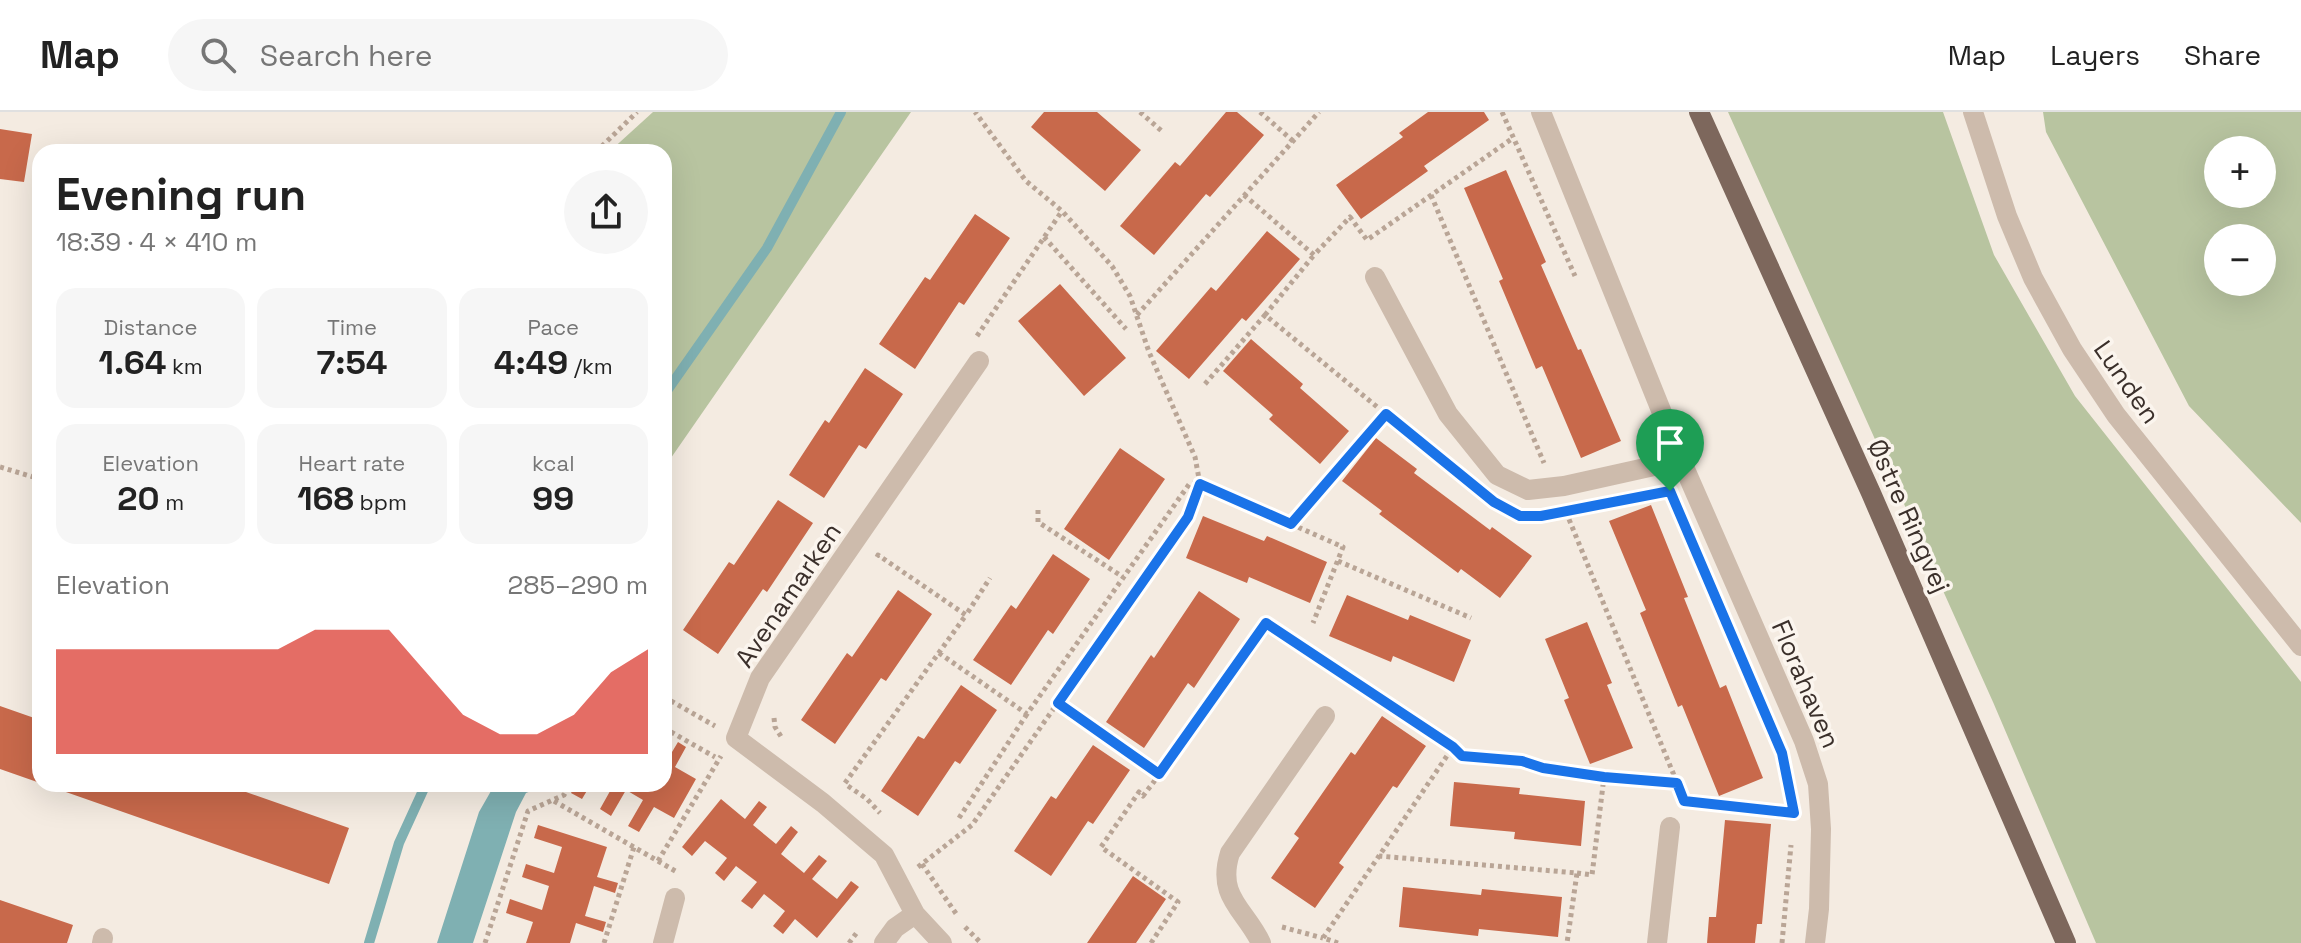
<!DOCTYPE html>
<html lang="en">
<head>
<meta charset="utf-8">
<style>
  :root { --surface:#fff; --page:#f6f6f6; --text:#222; --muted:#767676; --line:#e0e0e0; --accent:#d93025 }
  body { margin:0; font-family:"Space Grotesk",sans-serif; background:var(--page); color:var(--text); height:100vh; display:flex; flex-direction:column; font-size:30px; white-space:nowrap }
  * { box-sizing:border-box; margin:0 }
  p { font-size:26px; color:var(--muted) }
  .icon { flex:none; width:44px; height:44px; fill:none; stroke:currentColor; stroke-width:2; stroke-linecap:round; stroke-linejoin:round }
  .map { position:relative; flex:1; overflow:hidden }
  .side { position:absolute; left:32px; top:32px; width:640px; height:648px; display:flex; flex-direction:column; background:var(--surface); border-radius:24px; box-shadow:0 8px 32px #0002 }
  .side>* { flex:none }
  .controls { position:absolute; left:2204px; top:24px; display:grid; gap:16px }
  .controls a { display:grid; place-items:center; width:72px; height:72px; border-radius:50%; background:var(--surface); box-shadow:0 8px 32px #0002; font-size:40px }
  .pin { position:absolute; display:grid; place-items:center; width:68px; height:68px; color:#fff; margin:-82px -34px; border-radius:50% 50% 50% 0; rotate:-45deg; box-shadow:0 0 8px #0007 }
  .pin .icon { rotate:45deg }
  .round { display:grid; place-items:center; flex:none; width:84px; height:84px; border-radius:42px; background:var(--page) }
  .head { display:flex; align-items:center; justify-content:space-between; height:136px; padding:0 24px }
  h1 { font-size:44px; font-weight:800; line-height:60px }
  .stats { display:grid; grid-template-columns:repeat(3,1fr); gap:12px; height:136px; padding:8px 24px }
  .stats div { display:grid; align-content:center; border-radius:20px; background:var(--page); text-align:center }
  .stats b { font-size:34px; font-weight:800 }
  .stats small { font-size:22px; font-weight:400 }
  .stats p { font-size:22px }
  .chart { height:224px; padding:16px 24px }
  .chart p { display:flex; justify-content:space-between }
  .chart svg { width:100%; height:144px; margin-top:8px; fill:var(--accent); opacity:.7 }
  header { display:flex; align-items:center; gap:48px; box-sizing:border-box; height:112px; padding:0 40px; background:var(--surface); border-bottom:2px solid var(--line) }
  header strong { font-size:38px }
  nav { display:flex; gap:44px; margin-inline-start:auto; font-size:28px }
  .search { width:560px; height:72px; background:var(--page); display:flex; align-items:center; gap:20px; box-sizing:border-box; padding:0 28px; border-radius:44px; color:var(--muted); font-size:30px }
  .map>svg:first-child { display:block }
  .green { fill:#b8c4a0; fill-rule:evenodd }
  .water { fill:#7fb0b2 }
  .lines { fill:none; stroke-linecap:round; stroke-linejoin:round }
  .stream { stroke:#7fb0b2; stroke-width:10 }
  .building { fill:#c8694b }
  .path { stroke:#b9a596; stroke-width:5; stroke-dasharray:4 4; stroke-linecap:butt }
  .minor { stroke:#cdbbac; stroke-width:20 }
  .major { stroke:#7d675c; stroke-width:20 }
  .route-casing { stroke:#fff; stroke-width:16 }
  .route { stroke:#1a73e8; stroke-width:10 }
  .labels { text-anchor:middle; stroke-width:7; stroke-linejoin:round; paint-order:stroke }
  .street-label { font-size:26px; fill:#3b302b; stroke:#fbf5ee }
</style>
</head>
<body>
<header>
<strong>Map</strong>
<div class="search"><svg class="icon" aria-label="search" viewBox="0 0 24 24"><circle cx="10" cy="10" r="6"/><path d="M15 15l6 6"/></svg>Search here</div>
<nav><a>Map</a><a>Layers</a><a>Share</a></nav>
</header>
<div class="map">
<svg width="2301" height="831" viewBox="0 0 2301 831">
  <rect width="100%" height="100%" fill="#f4ebe1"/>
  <path class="green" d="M653 0H911L664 356V40H609Z
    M1728 0H1943L1994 143 2075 284 2301 570V831H2096L1993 590Z
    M2043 0H2301V411L2189 294 2046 20ZM2262 38V82H2218V38ZM2262 126V170H2218V126Z"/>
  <path class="water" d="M495 672H548L526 681 516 700 473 831H437L479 700Z"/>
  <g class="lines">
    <path class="stream" d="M664 283 767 136 841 0
      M369 831 399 731 426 672"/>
  </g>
  <path class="building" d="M1044 0H1097L1141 38 1105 79 1031 15Z
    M1226 0H1237L1264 23 1210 85 1206 82 1154 143 1120 114 1175 50 1180 54Z
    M1428 0H1484L1489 8 1424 54 1428 59 1361 107 1336 73 1403 25 1399 21Z
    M0 17 32 22 24 70 0 67Z
    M1506 58 1546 150 1541 153 1578 238 1581 237 1621 329 1581 346 1542 254 1536 257 1499 169 1503 167 1464 76Z
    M975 102 1010 126 964 193 959 190 915 257 879 232 925 165 930 168Z
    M1267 119 1300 147 1246 209 1242 206 1189 267 1156 239 1211 175 1216 179Z
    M1060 172 1126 246 1084 284 1018 209Z
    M1251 227 1303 272 1300 276 1349 319 1320 352 1269 307 1273 303 1223 259Z
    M865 256 903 282 866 337 859 333 824 386 789 363 825 308 829 311Z
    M1376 326 1417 357 1414 361 1490 418 1492 415 1532 444 1500 486 1461 457 1458 461 1379 402 1382 399 1342 369Z
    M1120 336 1165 367 1109 448 1064 417Z
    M778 388 813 411 767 480 763 477 718 542 683 518 729 450 734 453Z
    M1651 393 1688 485 1684 486 1720 576 1726 573 1763 666 1719 684 1682 593 1678 595 1640 501 1646 498 1609 409Z
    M1203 404 1264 429 1267 424 1327 450 1310 491 1249 465 1247 471 1186 446Z
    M1053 442 1090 467 1053 522 1048 518 1011 573 973 548 1011 493 1016 497Z
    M898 478 932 502 886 569 881 566 835 632 801 608 847 541 852 545Z
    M1199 479 1240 507 1194 576 1188 571 1144 636 1106 610 1151 543 1154 546Z
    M1347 483 1408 508 1410 503 1471 528 1454 570 1393 544 1391 550 1329 524Z
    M1587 510 1612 571 1607 573 1633 636 1590 652 1564 588 1569 586 1545 527Z
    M961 573 997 598 960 652 955 649 918 704 881 679 918 624 924 627Z
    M0 594 40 608V671L0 657Z
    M1382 604 1426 634 1397 676 1393 674 1339 751 1344 755 1315 796 1271 766 1299 726 1294 722 1351 640 1355 643Z
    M678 630 686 635 675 655 696 667 674 706 654 695 639 720 628 714 643 688 626 678 611 704 600 697 614 672H664V648L666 650Z
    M1093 633 1130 658 1093 712 1088 709 1051 764 1014 739 1051 684 1056 687Z
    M1454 670 1520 676 1519 682 1585 689 1581 734 1514 727 1515 720 1450 714Z
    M43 672H223L349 716 329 772Z
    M576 672H591L582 687 571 681Z
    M721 687 745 707 759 689 767 695 753 713 776 732 791 714 798 720 781 742 804 761 819 743 827 749 812 767 837 787 851 769 859 775 817 826 795 807 783 822 773 814 785 799 764 782 752 797 741 789 757 770 736 754 724 769 715 761 727 746 705 729 692 744 682 735Z
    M1725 708 1771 712 1762 812H1757L1755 831H1707L1709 805H1716Z
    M538 713 607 735 597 765 618 771 615 781 594 774 585 804 606 810 603 820 576 811 570 831H526L533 810 506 801 510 787 542 798 549 774 522 765 526 752 554 761 562 735 534 726Z
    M1133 764 1166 787 1136 831H1087Z
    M1403 775 1481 783 1482 777 1562 785 1558 825 1479 817 1478 824 1399 815Z
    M0 788 73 813 67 831H0Z"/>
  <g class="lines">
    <path class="path" d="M1140 0 1164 21
      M1260 0 1293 29
      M1502 0 1575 164
      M596 40 637 0
      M1244 83 1314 143 1350 105 1367 128 1513 26
      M1431 83 1544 351
      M1044 125 1126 217
      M1137 203 1319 0
      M1265 203 1314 143
      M977 224 1062 99
      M1205 272 1265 203 1459 362
      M0 355 40 367
      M1038 398V410L1123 465
      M1566 400 1687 695
      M1291 412 1343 435 1313 511
      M877 445 878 443 966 503 990 466
      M1338 449 1471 506
      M939 541 1027 602 1190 371 1200 372 1291 412 1386 302
      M664 585 715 614
      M1058 591 1159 662 1266 511 1453 635 1379 744 1577 761 1567 831
      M774 606 775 615 782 626
      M664 616 715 645
      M1453 635 1462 644 1522 649 1543 656 1604 665
      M845 671 966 503
      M848 674 867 687 880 701
      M554 689 677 760
      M1684 689 1793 701
      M959 706 1027 602
      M658 749 721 644
      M922 752 957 803
      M918 755 972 713 1188 405 1200 372 1195 345 1149 240 1130 184 1112 154 1062 99 1026 69 975 0
      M1577 761 1592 763 1604 665 1676 671
      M965 815 981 831
      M1282 815 1323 826
      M485 831 528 699 564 683 570 672
      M604 831 634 735
      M849 831 858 819
      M1151 831 1178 790 1101 735 1139 680 1143 684 1159 663
      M1338 831 1323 826 1379 744
      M1782 831 1791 733"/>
    <path class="minor" d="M1541 0 1681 348 1804 629 1818 672 1821 717 1819 797 1815 831
      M1973 0 2007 104 2033 166 2072 237 2116 303 2301 534
      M1375 165 1448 302 1497 363 1528 378 1564 374 1681 348
      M102 831 103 826
      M663 831 675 786
      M884 831 895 816 915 802
      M942 831 915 802 884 743 823 691 736 626 760 566 979 249
      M1261 831C1245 797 1216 785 1230 741L1325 604
      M1657 831 1670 715"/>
    <path class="major" d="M1699 0 1871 381 2066 831"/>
  </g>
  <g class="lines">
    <g class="route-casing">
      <path id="route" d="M1386 302 1494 390 1520 404H1541L1670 379 1782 641 1794 701 1684 689 1677 671 1604 665 1543 656 1522 649 1462 644 1453 635 1266 511 1159 662 1058 591 1188 405 1200 372 1291 412Z"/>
    </g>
    <use href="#route" class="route"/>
  </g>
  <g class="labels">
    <g class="street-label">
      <text transform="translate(2127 270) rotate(55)" y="9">Lunden</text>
      <text transform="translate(1909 404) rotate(66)" y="9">Østre Ringvej</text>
      <text transform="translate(788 483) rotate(-56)" y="9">Avenamarken</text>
      <text transform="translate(1806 572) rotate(67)" y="9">Florahaven</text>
    </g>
  </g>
</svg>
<div class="controls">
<a>+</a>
<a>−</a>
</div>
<div class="pin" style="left:1670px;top:379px;background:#1e9e55"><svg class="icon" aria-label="arrive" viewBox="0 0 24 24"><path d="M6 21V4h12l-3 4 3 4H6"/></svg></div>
<section class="side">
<div class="head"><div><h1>Evening run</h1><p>18:39 · 4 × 410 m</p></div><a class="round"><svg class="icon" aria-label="share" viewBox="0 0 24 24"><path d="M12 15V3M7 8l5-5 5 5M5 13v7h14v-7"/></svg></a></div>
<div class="stats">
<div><p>Distance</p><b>1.64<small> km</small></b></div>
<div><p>Time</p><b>7:54</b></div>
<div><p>Pace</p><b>4:49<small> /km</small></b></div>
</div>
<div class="stats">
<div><p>Elevation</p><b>20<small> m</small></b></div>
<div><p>Heart rate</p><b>168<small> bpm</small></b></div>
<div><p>kcal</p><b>99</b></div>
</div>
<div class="chart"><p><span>Elevation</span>285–290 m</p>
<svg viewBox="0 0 160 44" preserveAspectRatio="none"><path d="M0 44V12L10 12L20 12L30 12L40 12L50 12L60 12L70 6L80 6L90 6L100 19L110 32L120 38L130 38L140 32L150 19L160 12V44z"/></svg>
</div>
</section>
</div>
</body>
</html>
